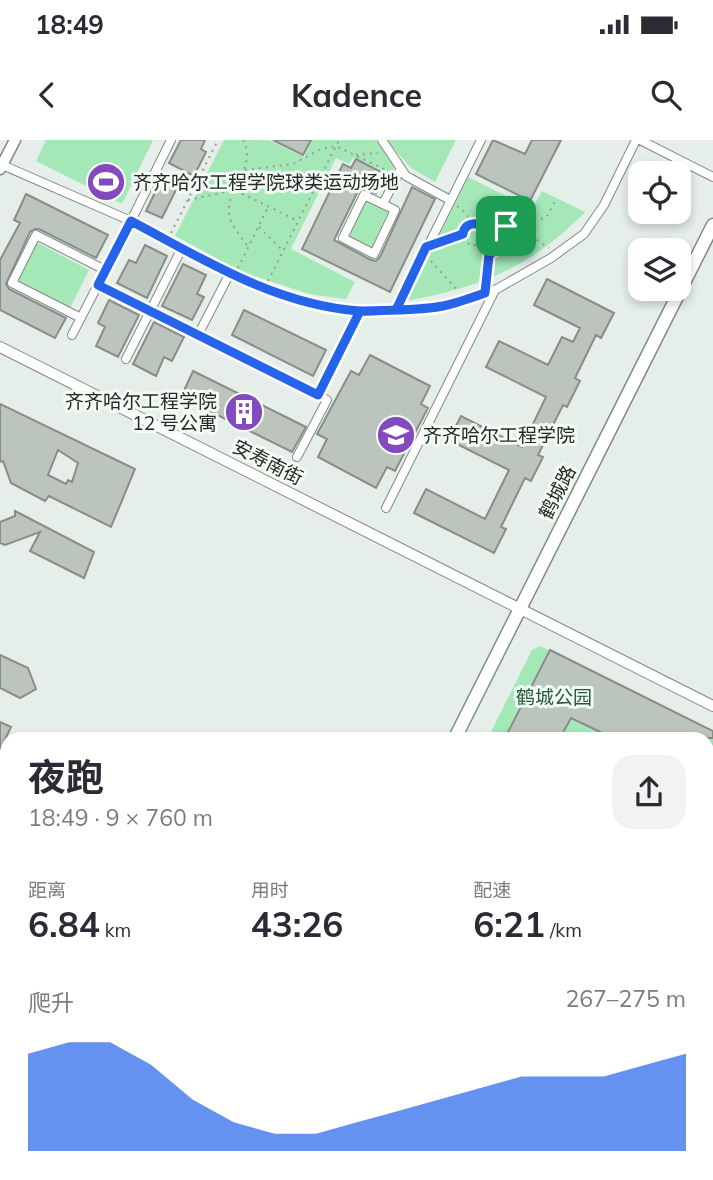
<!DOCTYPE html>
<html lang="zh">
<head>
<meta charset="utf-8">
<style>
  :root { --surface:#fff; --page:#f2f2f3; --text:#2b2b33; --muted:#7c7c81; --accent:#2563eb }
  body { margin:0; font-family:Mulish,"Noto Sans SC",sans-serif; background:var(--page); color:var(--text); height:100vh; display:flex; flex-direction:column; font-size:26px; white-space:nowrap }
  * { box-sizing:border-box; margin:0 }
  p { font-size:23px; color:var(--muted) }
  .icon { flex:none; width:38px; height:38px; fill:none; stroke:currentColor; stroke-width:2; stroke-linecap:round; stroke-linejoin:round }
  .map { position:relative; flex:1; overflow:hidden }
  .sheet { position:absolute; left:0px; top:592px; width:714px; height:450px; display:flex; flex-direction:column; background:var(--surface); border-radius:21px 21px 0 0; box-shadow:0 4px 10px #0003 }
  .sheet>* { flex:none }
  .fabs { position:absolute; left:628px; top:21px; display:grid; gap:14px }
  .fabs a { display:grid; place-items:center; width:63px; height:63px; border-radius:14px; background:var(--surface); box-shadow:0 4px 10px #0003; font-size:35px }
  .pin { position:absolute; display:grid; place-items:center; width:60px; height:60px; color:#fff; margin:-30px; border-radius:14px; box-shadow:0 4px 10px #0006 }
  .round { display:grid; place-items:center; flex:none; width:74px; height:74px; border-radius:21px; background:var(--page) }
  .headline { display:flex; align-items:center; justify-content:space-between; height:119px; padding:0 28px }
  h1 { font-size:38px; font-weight:700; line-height:52px }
  .stats { display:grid; grid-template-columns:repeat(3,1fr); gap:10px; height:119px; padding:7px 28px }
  .stats div { display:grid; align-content:center }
  .stats b { font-size:35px; font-weight:700 }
  .stats small { font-size:19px; font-weight:400 }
  .stats p { font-size:19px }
  .chart { height:196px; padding:14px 28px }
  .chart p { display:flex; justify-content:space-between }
  .chart svg { width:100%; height:126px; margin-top:7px; fill:var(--accent); opacity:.7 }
  .status { display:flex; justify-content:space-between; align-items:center; height:49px; padding:0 35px; background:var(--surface); direction:ltr }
  .status svg { height:19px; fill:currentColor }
  header { display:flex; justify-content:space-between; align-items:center; height:91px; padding:0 28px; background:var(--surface); font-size:32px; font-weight:700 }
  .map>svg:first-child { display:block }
  .green { fill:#a4e8b8 }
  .water { fill:#5ea978 }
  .building { fill:#bcc4be; stroke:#878e89; stroke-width:2; fill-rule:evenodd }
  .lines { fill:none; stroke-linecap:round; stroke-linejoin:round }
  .minor-casing { stroke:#828984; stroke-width:10 }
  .tertiary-casing { stroke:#828984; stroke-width:12 }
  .secondary-casing { stroke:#828984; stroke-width:13 }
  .primary-casing { stroke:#828984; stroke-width:15 }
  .path { stroke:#979d99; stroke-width:2; stroke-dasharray:2 5; stroke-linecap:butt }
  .minor { stroke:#fff; stroke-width:8 }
  .tertiary { stroke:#fff; stroke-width:10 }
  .secondary { stroke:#fff; stroke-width:10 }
  .primary { stroke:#fff; stroke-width:12 }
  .route-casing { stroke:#fff; stroke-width:14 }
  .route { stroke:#2563eb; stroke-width:9 }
  .labels { text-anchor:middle; stroke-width:6; stroke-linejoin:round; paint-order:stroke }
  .poi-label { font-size:19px; fill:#262927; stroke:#f3fbf5; text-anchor:start }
  .street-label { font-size:19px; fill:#262927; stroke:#f3fbf5 }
  .park-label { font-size:19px; fill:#225937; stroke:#f3fbf5 }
</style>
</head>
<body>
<div class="status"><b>18:49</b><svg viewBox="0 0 49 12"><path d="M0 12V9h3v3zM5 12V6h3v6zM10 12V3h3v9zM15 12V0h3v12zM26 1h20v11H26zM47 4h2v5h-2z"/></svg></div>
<header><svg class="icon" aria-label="back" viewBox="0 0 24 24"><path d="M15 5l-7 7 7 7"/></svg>Kadence<svg class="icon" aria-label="search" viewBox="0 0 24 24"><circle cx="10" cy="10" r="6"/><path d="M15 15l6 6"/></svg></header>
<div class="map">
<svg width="713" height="1040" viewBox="0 0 713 1040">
  <rect width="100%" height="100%" fill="#e5eee8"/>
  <path class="green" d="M46 0H153L122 64 36 21Z
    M224 0H269L304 17 312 0H376L395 26 391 34 354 17 349 24 336 18 291 109 355 142 346 159 309 154 240 131 175 96Z
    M386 0H456L435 42 411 28Z
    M468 37 532 69 542 51 585 72C530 128 481 147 406 161Z
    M365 61 388 72 372 107 349 96Z
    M36 102 89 130 70 168 17 140Z
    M540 506 713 591V1040H268L271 1034H707V598H488L532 510Z"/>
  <path class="water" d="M713 773V859H707V780Z
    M707 945 713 949V1040H547L537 1034H707Z
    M364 1034H407L406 1040H363Z"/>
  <path class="building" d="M181 0H205L201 9 206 12 194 36 169 23Z
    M273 0H311L303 15Z
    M493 0 525 14 532 0H561L530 61 476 34Z
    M356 19 385 34 376 53 359 49 334 100 371 120 376 121 380 117 412 47 435 59 390 152 302 109 343 24 351 28Z
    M161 40 177 48 162 78 146 71Z
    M26 54 108 95 96 118 39 89H35L30 92 6 144 9 149 66 178 55 198 0 170V120L20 83 14 80Z
    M145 105 167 116 147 158 117 143 129 120 136 123Z
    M183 124 206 135 197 154 204 157 192 180 162 166Z
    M547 139 614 173 601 198 596 195 575 238 580 241 567 267 563 265 538 315 543 317 531 341 525 338 501 387 506 389 494 413 414 373 426 349 485 379 509 330 449 300 461 276 522 307 546 257 486 227 499 201 548 225 562 197 573 202 580 188 534 165Z
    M109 160 139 175 118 217 96 206 105 187 98 183Z
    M244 170 326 210 313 236 232 195Z
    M154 182 184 197 172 221 164 217 156 236 133 224Z
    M370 215 430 246 421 264 428 268 395 331 387 327 376 348 318 317 327 299 317 294 351 231 359 235Z
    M193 231 306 287 292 312 181 257Z
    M0 264 135 329 111 387 49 356 45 361 11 343 3 321 0 322ZM58 310 78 323 72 342 68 340 66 344 48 335Z
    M15 371 94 412 84 438 30 411 40 392 5 405 0 403V382L15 376Z
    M550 510 713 591V598H613L571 578 560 598H505Z
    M0 515 28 528 36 549 20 558 0 548Z
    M0 582 11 587 0 610Z"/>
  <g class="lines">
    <g class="minor-casing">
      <path id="minor" d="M171 0 131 81 251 144 313 165 360 171 442 166 495 150 551 118 584 94 604 65 636 0
        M382 0 406 36 450 60
        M640 0 713 37
        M0 24 131 81 72 195
        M364 55 395 70 374 114 343 98Z
        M383 64 401 28
        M98 145 198 195 230 133
        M396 170 481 0
        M81 178 12 143 36 95 105 130
        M198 195 318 255 360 171
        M126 219 182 108
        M297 317 327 260 318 255
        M386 368 495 150
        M0 631 7 634
        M0 718 7 721
        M0 797 7 800
        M0 875 7 861"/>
    </g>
    <g class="tertiary-casing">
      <path id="tertiary" d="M0 207 713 566"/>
    </g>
    <g class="secondary-casing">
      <path id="secondary" d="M0 29 15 0"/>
    </g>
    <g class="primary-casing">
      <path id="primary" d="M455 598 713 85
        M234 1040 236 1034"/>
    </g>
    <path class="path" d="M243 0C258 25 226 50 229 73 230 85 242 98 248 107
      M356 15 378 13
      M245 30 293 24 321 9 336 6 388 31
      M188 60 235 50 298 81
      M457 66 466 73 471 83
      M534 80 546 78 557 58
      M259 87 282 110
      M485 90 506 86
      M171 93 218 0
      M528 94 533 87 530 73 522 68 513 70 505 82 511 94 519 97 528 94 549 108
      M440 101 462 95
      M482 102 472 106 466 102 463 93 467 86 477 84 485 92 482 102 489 115 486 142
      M489 114 512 96
      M431 121 458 151
      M238 128 268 67
      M268 141 339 0
      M707 730 713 723
      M707 774 713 766
      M707 864 713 863
      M707 935 713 938
      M707 963 713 952
      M529 1034 539 1040
      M618 1040 622 1034"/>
    <use href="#minor" class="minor"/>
    <use href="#tertiary" class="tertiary"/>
    <use href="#secondary" class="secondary"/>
    <use href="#primary" class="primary"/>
  </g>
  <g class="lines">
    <g class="route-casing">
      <path id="route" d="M506 86 484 90 477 84C470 83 464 86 463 94L426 107 396 170C384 170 371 172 359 171 275 165 203 119 131 81L98 145 318 255 360 171C387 170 416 171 443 166 457 163 471 158 485 153L489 115 513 95 506 86"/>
    </g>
    <use href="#route" class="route"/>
  </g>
  <defs>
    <g id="stadium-disc" transform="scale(2.0125)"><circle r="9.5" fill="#8349bf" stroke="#f3fbf5"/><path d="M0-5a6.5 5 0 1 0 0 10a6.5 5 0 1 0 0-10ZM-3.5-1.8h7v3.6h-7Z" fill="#fff"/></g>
    <g id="building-disc" transform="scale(2.0125)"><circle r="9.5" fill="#8349bf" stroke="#f3fbf5"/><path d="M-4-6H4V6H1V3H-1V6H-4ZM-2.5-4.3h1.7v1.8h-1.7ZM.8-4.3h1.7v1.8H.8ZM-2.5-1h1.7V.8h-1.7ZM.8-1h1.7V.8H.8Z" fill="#fff"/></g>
    <g id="university-disc" transform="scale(2.0125)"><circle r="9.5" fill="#8349bf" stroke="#f3fbf5"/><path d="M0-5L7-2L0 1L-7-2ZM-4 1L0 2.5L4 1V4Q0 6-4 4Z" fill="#fff"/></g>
  </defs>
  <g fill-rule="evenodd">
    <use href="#stadium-disc" x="106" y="42"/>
    <use href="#building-disc" x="244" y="272"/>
    <use href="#university-disc" x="396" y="295"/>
  </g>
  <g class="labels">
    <g class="poi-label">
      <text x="133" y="49">齐齐哈尔工程学院球类运动场地</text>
      <text x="217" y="268" text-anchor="end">齐齐哈尔工程学院<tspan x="217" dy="22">12 号公寓</tspan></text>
      <text x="423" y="302">齐齐哈尔工程学院</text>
    </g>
    <g class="street-label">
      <text transform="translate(268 322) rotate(27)" y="7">安寿南街</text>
      <text transform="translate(557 352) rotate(-63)" y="7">鹤城路</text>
    </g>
    <g class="park-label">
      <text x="554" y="564">鹤城公园</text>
    </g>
  </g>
</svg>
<div class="fabs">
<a><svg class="icon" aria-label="locate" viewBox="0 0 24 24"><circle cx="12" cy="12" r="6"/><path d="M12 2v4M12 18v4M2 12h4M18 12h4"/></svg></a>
<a><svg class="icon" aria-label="layers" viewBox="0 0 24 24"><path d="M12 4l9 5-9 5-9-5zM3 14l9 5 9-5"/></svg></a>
</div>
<div class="pin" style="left:506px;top:86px;background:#1e9e55"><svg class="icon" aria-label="arrive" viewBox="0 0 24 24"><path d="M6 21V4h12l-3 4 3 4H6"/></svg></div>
<section class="sheet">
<div class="headline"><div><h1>夜跑</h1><p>18:49 · 9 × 760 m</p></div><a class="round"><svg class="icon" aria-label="share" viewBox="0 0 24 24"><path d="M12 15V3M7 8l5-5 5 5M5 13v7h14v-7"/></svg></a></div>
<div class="stats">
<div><p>距离</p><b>6.84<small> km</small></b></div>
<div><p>用时</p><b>43:26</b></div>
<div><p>配速</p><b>6:21<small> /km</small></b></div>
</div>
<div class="chart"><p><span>爬升</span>267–275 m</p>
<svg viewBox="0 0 160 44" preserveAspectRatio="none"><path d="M0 44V10L10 6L20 6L30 14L40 26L50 34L60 38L70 38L80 34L90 30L100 26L110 22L120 18L130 18L140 18L150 14L160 10V44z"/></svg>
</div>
</section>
</div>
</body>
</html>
